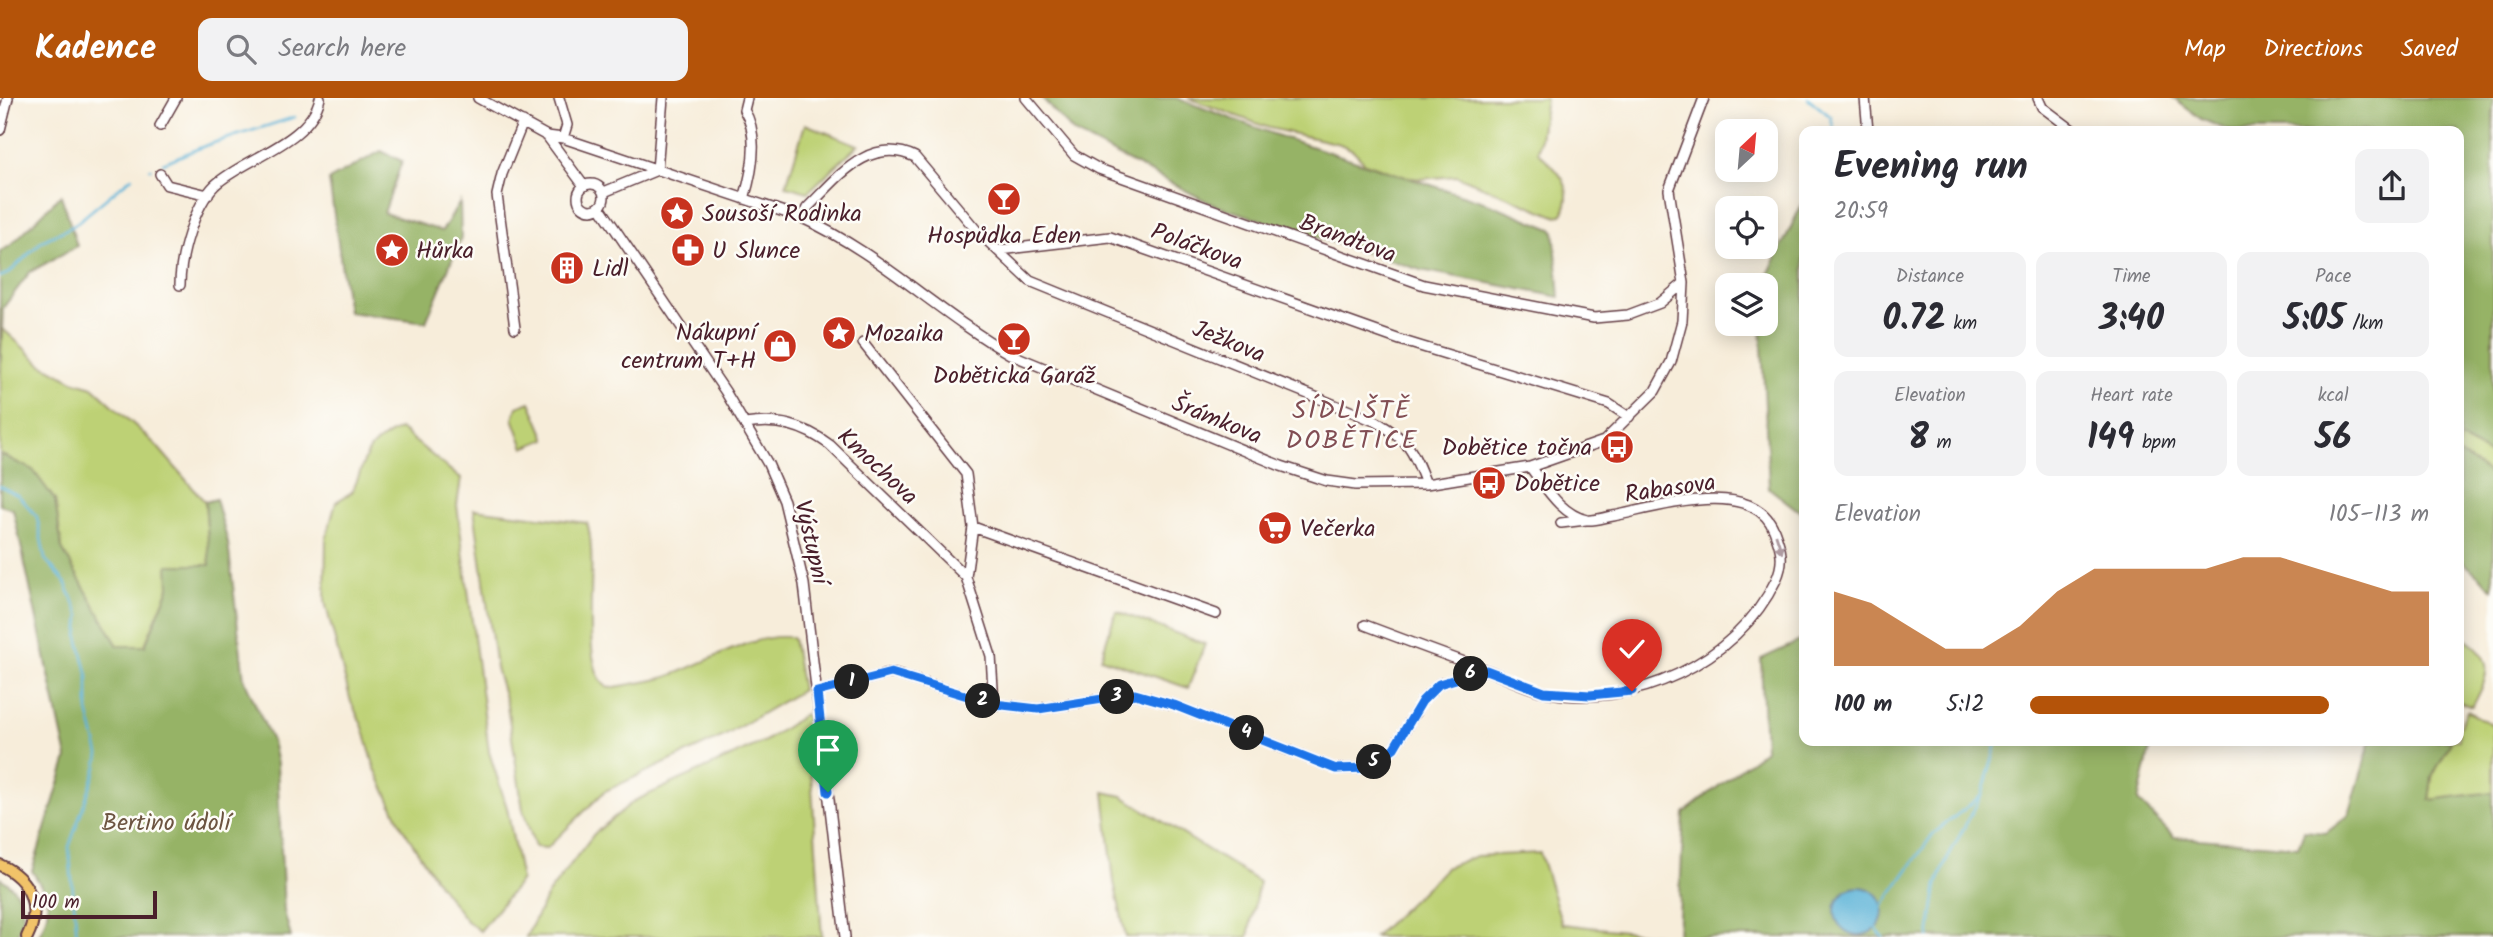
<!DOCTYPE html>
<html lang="en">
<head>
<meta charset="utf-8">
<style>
  :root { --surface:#fff; --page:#f2f2f3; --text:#2b2b33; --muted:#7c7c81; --accent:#b45309 }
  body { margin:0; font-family:Kalam,sans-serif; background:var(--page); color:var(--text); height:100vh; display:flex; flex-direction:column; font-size:26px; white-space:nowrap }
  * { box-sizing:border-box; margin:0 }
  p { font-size:23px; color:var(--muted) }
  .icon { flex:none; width:38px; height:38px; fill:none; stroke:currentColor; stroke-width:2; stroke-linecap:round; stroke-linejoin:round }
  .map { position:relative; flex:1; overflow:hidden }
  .drawer { position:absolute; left:1799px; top:28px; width:665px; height:620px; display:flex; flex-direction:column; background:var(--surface); border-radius:14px; box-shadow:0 4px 18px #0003 }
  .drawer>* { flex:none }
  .needle { width:46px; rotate:26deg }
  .tools { position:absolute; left:1715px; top:21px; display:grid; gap:14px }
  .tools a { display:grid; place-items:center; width:63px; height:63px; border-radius:14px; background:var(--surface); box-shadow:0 4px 18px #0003; font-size:35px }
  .scale { position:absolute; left:21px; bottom:18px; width:136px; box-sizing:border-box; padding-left:7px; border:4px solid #4a1f2b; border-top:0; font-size:19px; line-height:24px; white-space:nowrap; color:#4a1f2b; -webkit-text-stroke:5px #fdfcf7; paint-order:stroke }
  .pin { position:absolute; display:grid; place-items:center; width:60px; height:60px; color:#fff; margin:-72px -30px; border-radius:50% 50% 50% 0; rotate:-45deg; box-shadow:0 0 7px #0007 }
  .pin .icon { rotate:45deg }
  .km { position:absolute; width:35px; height:35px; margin:-18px; border-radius:50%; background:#222; color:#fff; font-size:19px; line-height:35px; text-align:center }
  .round { display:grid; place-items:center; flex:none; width:74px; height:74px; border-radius:14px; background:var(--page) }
  .overview { display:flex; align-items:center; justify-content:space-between; height:119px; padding:0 35px }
  h1 { font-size:38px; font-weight:600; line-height:52px }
  .stats { display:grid; grid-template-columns:repeat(3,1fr); gap:10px; height:119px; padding:7px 35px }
  .stats div { display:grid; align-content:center; border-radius:14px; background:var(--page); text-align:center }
  .stats b { font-size:35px; font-weight:600 }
  .stats small { font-size:19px; font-weight:400 }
  .stats p { font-size:19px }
  .chart { height:196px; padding:14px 35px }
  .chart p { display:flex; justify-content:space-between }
  .chart svg { width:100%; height:126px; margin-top:7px; fill:var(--accent); opacity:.7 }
  ul { padding:0 35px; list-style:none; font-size:23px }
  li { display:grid; grid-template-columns:112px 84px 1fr; align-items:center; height:52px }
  li i { height:18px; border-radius:9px; background:var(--accent) }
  header { display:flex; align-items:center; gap:42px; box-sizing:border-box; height:98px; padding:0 35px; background:var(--accent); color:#fff }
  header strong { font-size:33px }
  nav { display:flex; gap:38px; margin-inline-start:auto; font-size:24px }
  .search { width:490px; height:63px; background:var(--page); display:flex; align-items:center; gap:18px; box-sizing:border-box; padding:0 24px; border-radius:14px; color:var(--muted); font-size:26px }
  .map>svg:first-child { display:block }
  .green { fill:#bdd174; stroke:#847850; stroke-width:2 }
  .forest { fill:#96b366; stroke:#706948; stroke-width:2 }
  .water { fill:#5bb3d8; stroke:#526982; stroke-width:2 }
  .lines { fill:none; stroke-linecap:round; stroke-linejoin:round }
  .stream { stroke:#5bb3d8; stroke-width:2.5 }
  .minor-casing { stroke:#643e45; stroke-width:12 }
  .major-casing { stroke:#643e45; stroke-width:14 }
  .minor { stroke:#fff; stroke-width:9 }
  .major { stroke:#f1c369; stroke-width:10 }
  .oneway { fill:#ae9aa0 }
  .route-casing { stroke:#fff; stroke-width:14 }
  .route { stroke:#1a73e8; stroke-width:9 }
  .labels { text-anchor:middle; stroke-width:5; stroke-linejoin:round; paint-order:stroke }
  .poi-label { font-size:24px; fill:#4a1f2b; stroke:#fdfcf7; text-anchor:start }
  .street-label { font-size:24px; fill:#4a1f2b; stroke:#fdfcf7 }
  .park-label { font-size:24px; fill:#6c5441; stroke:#fdfcf7 }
  .neighbourhood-label { font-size:26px; letter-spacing:2px; fill:#824e54; stroke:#fdfcf7 }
</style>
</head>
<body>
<header>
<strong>Kadence</strong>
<div class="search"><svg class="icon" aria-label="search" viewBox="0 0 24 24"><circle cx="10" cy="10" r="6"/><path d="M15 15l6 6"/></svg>Search here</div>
<nav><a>Map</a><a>Directions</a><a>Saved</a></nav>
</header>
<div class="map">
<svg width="2493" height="839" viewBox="0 0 2493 839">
  <rect width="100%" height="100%" fill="#fdfcf7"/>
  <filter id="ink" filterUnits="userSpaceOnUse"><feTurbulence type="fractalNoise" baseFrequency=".0143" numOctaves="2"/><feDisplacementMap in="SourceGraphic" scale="14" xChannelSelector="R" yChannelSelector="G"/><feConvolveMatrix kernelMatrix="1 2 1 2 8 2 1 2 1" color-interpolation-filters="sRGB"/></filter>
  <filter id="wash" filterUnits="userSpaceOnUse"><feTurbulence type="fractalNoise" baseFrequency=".00686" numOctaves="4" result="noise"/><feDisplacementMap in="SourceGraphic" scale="28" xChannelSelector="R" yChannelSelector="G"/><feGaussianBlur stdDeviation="1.57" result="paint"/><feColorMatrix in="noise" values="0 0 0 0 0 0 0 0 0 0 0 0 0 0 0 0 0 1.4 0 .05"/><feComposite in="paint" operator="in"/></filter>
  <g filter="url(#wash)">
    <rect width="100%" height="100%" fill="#f7edda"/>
    <path class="green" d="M1188 0H1546L1538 54C1559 73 1576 89 1562 117L1555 118 1457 78 1420 81 1405 79 1365 65 1353 52 1340 46 1269 30Z
      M805 26 858 47 808 94 786 88Z
      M1 229 41 266 73 283 93 289 156 347 205 404 210 467H169V490L144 549 118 548 62 451 55 402 0 356Z
      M530 304 546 341 524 350 513 320 517 309Z
      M400 331 461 381 457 407 489 654 507 710 521 782 480 833 466 822 438 785 402 729 375 671 363 629 351 604 325 504 326 441 336 404 352 394C369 359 359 350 400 331Z
      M2459 340 2493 358V378L2459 356Z
      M474 411 587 425C600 463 577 569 608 590 627 587 647 584 666 579 702 568 757 532 793 540L802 592 724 638 605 693 547 750 535 749 523 712 507 607 496 570Z
      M1116 513 1205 546 1188 590 1101 560Z
      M2459 537C2493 558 2493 573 2472 609L2459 603Z
      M2467 613 2493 627V694L2429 703 2432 679 2452 642H2459V629Z
      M807 615 822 839H526L548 796 594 736 634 703 765 643Z
      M1104 694 1122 698 1259 784 1248 839H1126L1114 784Z
      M1540 755 1562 826 1678 839H1374L1447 769 1476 758Z"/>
    <path class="forest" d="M1042 0H1176L1273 36 1493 107 1554 132 1560 199 1421 172 1214 107 1074 35Z
      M2173 0H2493V358L2459 340V33H2230L2201 21Z
      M381 53 402 63 384 115 442 133 460 104 461 140 426 224 348 214 329 82Z
      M61 97 77 148 30 174 3 210 0 281V153L10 148Z
      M1804 102V417L1769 390 1761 226H1766V187H1763Z
      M0 356 33 372 55 402 62 451 118 548H145L169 490 168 467H210L205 404 216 401 228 445 244 581 272 643 277 666 284 813 291 839H38C54 809 49 800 32 773L67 660 13 411 0 407Z
      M2459 356 2493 378V491L2459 460Z
      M1804 541V642H2152L2138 703 2174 739 2298 749 2304 733 2326 735 2349 717 2371 642H2452L2432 679 2429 702 2493 694V839H1678L1684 715 1765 652 1761 561Z
      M0 780C23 793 29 816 16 839H0Z"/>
    <path class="water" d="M1835 813a24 24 0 1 1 48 0a24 24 0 1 1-48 0Z"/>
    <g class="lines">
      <path class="stream" d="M1808 0 1831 19 1834 33
        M163 65 207 47 295 19
        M150 71H151
        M0 179 9 175 42 143 73 128 132 79
        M0 388 19 398 37 419 45 461 65 484 80 518 78 539 88 578V613L99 656 97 669 69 749 77 839
        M1881 810 1933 736 1982 697 1998 642
        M1874 828 1883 839
        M1929 839 1937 787 1947 761 1980 700"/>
    </g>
  </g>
  <g filter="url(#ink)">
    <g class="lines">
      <g class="minor-casing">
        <path id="minor" d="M478 0 547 38 584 88
          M559 0 567 27 563 40
          M1026 0 1074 57 1099 71 1424 187 1594 220 1628 217 1660 205 1684 185
          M1865 0 1868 33
          M2038 0 2042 9 2074 33
          M160 28 176 0
          M0 32 8 0
          M547 38 563 40 802 120C878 154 938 215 1010 256L1281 368 1327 383 1356 387 1426 386 1530 369 1604 343 1655 293 1671 264 1682 223 1684 185 1669 92 1704 0
          M657 72 663 0
          M160 76 167 87 208 97
          M578 99a13 13 0 1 1 26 0a13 13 0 1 1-26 0Z
          M604 94 657 72
          M744 101C752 75 760 37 744 12L747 0
          M600 109 725 293 768 366 784 403 804 486 845 839
          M802 120 807 110C837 81 868 37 915 59L977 133 1030 183 1377 324C1409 343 1413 352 1426 386
          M1000 152 1110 139 1400 242 1609 306 1629 319
          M180 187C180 158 194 108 215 87 244 60 310 45 320 0
          M515 230 497 97 502 76 523 24
          M863 245 966 376 973 429
          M745 326C779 321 803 327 830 347L966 479 991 558 994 606
          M1604 343 1613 355
          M1561 425 1586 422
          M966 479 973 429 1216 516
          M1365 527C1407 543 1448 558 1489 573 1507 580 1526 590 1544 594 1632 613 1737 564 1776 482 1785 463 1781 450 1774 432 1752 378 1656 410 1613 418 1606 419 1594 423 1587 422 1561 417 1545 388 1530 369
          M817 594 891 575 994 606 1038 611 1135 596 1174 607 1336 671 1367 670 1394 650 1422 603 1439 586 1486 572"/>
      </g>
      <g class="major-casing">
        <path id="major" d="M0 767C30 781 42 809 27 839"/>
      </g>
      <use href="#minor" class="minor"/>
      <use href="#major" class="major"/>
    </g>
    <defs><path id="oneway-solid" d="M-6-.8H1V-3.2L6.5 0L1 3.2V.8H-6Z" transform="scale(1.75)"/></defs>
    <use class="oneway" href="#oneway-solid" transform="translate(1779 446) rotate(72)"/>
  </g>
  <g class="lines" filter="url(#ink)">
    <g class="route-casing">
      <path id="route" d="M828 694 817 594 891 575 994 606 1038 611 1135 596 1174 607 1336 671 1367 670 1394 650 1422 603 1439 586 1486 572 1544 594 1590 597 1632 593"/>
    </g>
    <use href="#route" class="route"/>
  </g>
  <defs>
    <g id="bar-disc" transform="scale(1.75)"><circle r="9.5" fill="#c8321e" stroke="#fdfcf7"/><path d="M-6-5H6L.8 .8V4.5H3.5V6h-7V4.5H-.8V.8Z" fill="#fff"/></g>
    <g id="sight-disc" transform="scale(1.75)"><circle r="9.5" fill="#c8321e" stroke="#fdfcf7"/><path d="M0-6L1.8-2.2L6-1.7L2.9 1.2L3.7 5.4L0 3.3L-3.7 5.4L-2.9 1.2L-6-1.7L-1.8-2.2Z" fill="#fff"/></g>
    <g id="pharmacy-disc" transform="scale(1.75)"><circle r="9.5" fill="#c8321e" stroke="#fdfcf7"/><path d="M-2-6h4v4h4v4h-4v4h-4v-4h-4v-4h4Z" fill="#fff"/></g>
    <g id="building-disc" transform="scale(1.75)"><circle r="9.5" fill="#c8321e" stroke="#fdfcf7"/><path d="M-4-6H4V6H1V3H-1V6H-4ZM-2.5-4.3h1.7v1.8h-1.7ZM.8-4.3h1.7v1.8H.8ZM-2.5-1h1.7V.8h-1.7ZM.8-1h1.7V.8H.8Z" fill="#fff"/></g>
    <g id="shop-disc" transform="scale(1.75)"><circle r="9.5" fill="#c8321e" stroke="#fdfcf7"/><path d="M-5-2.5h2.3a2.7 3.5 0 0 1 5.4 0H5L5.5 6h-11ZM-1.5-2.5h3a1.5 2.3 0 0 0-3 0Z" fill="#fff"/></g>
    <g id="bus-disc" transform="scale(1.75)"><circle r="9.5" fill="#c8321e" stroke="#fdfcf7"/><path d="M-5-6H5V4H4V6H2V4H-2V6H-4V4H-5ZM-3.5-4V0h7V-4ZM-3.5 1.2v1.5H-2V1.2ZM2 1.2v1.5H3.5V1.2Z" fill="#fff"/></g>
    <g id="supermarket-disc" transform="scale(1.75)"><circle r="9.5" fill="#c8321e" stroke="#fdfcf7"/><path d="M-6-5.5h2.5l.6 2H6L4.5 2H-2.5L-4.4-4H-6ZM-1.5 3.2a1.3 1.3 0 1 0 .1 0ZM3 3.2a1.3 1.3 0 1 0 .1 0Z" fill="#fff"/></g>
  </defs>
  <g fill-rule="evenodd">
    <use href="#bar-disc" x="1004" y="101"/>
    <use href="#sight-disc" x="677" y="115"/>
    <use href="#sight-disc" x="392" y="152"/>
    <use href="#pharmacy-disc" x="688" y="152"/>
    <use href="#building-disc" x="567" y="170"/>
    <use href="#sight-disc" x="839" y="235"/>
    <use href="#bar-disc" x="1014" y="241"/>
    <use href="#shop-disc" x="780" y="248"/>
    <use href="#bus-disc" x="1617" y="349"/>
    <use href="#bus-disc" x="1489" y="385"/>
    <use href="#supermarket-disc" x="1275" y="430"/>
  </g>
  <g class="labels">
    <g class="poi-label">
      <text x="702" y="123">Sousoší Rodinka</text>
      <text x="1004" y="145" text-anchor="middle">Hospůdka Eden</text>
      <text x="416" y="160">Hůrka</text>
      <text x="712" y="160">U Slunce</text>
      <text x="592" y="178">Lidl</text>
      <text x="756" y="242" text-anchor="end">Nákupní<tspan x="756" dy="28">centrum T+H</tspan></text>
      <text x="864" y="243">Mozaika</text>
      <text x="1014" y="285" text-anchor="middle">Dobětická Garáž</text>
      <text x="1592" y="357" text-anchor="end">Dobětice točna</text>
      <text x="1514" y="393">Dobětice</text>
      <text x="1300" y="438">Večerka</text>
    </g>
    <g class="street-label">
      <text transform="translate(1348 140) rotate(20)" y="8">Brandtova</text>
      <text transform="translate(1197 148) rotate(20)" y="8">Poláčkova</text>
      <text transform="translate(1229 243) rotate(22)" y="8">Ježkova</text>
      <text transform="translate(1217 321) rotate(22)" y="8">Šrámkova</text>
      <text transform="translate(878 368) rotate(43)" y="8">Kmochova</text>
      <text transform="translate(1670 390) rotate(-8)" y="8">Rabasova</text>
      <text transform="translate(812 444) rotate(77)" y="8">Výstupní</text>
    </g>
    <g class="park-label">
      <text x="166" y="732">Bertino údolí</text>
    </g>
    <g class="neighbourhood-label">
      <text x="1352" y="320">SÍDLIŠTĚ<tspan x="1352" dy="30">DOBĚTICE</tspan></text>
    </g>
  </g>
</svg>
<div class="tools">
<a><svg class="needle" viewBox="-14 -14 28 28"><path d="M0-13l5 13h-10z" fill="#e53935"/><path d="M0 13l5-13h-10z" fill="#7c7c81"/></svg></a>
<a><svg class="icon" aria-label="locate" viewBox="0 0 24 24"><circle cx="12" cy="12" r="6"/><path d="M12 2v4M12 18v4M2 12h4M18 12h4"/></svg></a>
<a><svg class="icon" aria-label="layers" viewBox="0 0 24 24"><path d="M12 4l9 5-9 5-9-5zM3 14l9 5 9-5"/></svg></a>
</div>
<div class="scale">100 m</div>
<div class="pin" style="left:828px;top:694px;background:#1e9e55"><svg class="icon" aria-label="arrive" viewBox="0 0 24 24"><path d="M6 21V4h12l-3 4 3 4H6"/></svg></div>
<div class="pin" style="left:1632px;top:593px;background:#d93025"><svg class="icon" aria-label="check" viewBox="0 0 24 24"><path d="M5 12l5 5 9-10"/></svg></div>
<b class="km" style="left:852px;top:584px">1</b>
<b class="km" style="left:983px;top:603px">2</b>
<b class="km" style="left:1117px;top:599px">3</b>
<b class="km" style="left:1247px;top:635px">4</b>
<b class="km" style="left:1374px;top:664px">5</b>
<b class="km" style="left:1471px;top:576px">6</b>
<section class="drawer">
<div class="overview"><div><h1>Evening run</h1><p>20:59</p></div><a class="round"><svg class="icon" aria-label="share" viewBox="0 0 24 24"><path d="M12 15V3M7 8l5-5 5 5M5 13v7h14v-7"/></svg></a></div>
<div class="stats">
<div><p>Distance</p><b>0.72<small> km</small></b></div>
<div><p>Time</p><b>3:40</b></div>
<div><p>Pace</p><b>5:05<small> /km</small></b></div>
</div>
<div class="stats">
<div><p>Elevation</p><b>8<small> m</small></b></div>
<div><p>Heart rate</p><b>149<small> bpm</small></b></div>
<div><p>kcal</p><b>56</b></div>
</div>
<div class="chart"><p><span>Elevation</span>105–113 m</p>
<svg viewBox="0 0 160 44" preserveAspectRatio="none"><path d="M0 44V18L10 22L20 30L30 38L40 38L50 30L60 18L70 10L80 10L90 10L100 10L110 6L120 6L130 10L140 14L150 18L160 18V44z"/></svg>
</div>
<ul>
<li><b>100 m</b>5:12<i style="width:75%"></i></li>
</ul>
</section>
</div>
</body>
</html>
